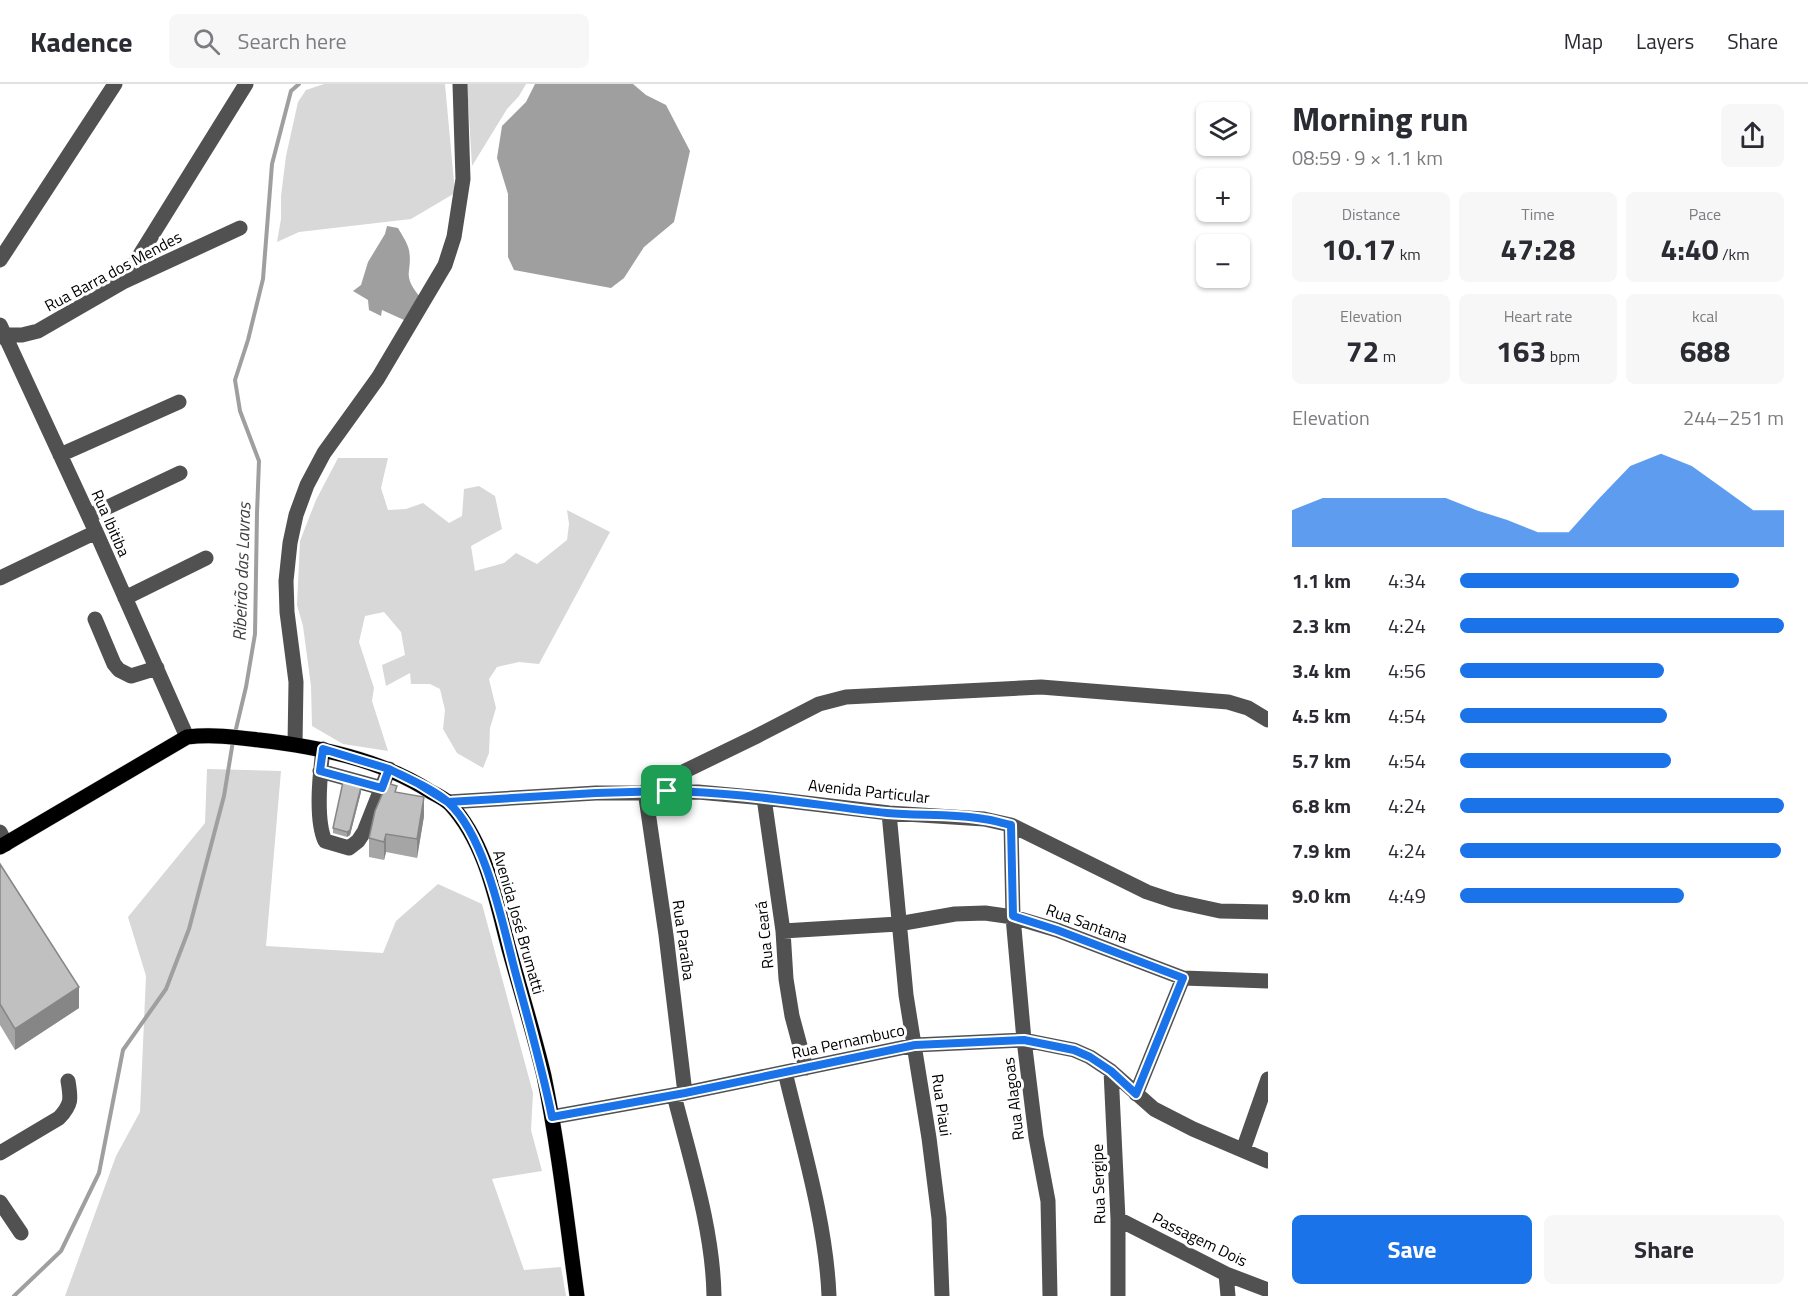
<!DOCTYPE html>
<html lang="en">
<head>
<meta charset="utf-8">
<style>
  :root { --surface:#fff; --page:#f7f7f7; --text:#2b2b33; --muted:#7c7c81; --line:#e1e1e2; --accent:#1a73e8 }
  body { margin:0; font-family:"Titillium Web",sans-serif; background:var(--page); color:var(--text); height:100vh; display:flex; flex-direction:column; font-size:22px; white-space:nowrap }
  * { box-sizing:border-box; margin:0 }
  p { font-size:20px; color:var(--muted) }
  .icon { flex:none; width:33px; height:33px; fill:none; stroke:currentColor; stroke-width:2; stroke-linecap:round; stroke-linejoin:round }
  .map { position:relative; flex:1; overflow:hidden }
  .side { display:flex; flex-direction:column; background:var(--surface); width:540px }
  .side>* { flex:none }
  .fabs { position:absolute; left:1196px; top:18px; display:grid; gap:12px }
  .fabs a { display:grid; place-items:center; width:54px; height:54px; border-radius:9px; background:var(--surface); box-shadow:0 2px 4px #0004; font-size:30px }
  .pin { position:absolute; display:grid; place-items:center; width:51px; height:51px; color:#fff; margin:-26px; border-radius:12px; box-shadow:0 3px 9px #0006 }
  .round { display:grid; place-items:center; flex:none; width:63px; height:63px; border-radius:9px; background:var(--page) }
  .head { display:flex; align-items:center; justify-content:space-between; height:102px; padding:0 24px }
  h1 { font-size:33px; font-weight:700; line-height:45px }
  .figures { display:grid; grid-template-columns:repeat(3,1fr); gap:9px; height:102px; padding:6px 24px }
  .figures div { display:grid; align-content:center; border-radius:9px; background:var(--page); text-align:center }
  .figures b { font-size:30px; font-weight:700 }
  .figures small { font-size:16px; font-weight:400 }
  .figures p { font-size:16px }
  .chart { height:168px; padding:12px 24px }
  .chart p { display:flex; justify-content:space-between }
  .chart svg { width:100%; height:108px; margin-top:6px; fill:var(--accent); opacity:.7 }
  .action { display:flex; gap:12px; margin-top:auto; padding:12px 24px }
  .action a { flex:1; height:69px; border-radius:9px; background:var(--accent); color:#fff; font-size:24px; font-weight:700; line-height:69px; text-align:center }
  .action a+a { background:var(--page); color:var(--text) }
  ul { padding:0 24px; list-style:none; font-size:20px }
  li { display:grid; grid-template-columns:96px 72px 1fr; align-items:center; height:45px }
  li i { height:15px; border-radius:8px; background:var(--accent) }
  header { display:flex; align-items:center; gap:36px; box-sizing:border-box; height:84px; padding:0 30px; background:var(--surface); border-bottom:2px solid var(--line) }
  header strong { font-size:28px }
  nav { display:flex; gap:33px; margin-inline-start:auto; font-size:21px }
  .search { width:420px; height:54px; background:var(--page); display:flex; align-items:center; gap:15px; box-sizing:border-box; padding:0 21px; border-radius:9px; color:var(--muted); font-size:22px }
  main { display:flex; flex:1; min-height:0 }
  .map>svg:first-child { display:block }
  .green { fill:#d8d8d8 }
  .water { fill:#9f9f9f }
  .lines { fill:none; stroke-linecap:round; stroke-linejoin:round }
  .stream { stroke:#9f9f9f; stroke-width:4 }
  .major-casing { stroke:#dbdbdb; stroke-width:16 }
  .minor { stroke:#515151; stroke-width:15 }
  .major { stroke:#000; stroke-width:15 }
  .wall { fill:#a5a5a5 }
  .shaded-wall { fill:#868686 }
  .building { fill:#c0c0c0; stroke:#868686; stroke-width:1.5 }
  .route-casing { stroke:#fff; stroke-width:12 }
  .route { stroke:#1a73e8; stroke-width:8 }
  .labels { text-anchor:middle; stroke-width:6; stroke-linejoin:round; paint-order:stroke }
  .street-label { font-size:16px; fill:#000; stroke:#fff }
  .water-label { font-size:18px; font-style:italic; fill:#404040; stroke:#fff }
</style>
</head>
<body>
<header>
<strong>Kadence</strong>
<div class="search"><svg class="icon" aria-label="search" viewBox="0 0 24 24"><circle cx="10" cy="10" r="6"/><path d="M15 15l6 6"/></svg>Search here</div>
<nav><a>Map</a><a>Layers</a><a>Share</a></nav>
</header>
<main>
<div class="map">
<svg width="1268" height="1212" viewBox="0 0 1268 1212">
  <rect width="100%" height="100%" fill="#fff"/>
  <path class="green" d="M324 0H445L455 109 411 135 299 148 277 158 281 135V112L286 72 298 18 306 6Z
    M467 0H526L519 12 507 25 472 82Z
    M338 374H388L381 404 388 426 406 425 423 419 449 439 462 432 464 405 479 402 495 412 502 445 471 462 475 487 504 479 516 469 537 480 567 456 569 440 567 426 610 448 539 580 519 578 497 583 489 595 496 624 490 644 489 669 483 684 457 669 443 645 445 626 440 605 430 600H411L410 589 386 602 382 581 405 571 401 548 384 528 365 532 359 558 374 604 372 617 388 667 343 660 312 642 311 602 303 542 297 521 300 457 316 416Z
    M207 685 281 687 266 862 383 869 396 837 438 800 482 820 533 1009 531 1046 542 1087 492 1095 524 1186 561 1183 566 1212H65L116 1072 140 1028 146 892 128 833 205 739Z"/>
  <path class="water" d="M535 0H633L646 11 666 21 690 67 674 138 644 163 624 194 611 204 514 186 508 173V110L497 74 502 42 526 18Z
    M387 142 398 144C402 151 407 158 409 166 413 189 401 189 419 212L404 236 382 226 381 232 369 226 368 216 353 207 361 201 368 178 385 150Z"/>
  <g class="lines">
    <path class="stream" d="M235 649 246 603 255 550 257 429 259 377 240 327 235 296 248 256 263 195 272 80 291 7 299 0
      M14 1212 61 1167 99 1089 123 966 166 905 189 845 224 712 233 657"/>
    <g class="major-casing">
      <path id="major" d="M0 763 187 653C212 650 235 653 259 656 319 663 380 675 431 708 437 711 445 715 450 720 486 759 496 816 509 865 521 908 534 950 544 992 559 1065 567 1139 577 1212"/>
    </g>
    <path class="minor" d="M0 176 115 0
      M123 198 246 0
      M0 241 96 448 187 653
      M0 253 4 251H22L38 247 123 198 240 144
      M60 371 179 318
      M89 432 180 389
      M0 494 96 448
      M125 514 206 474
      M95 535 114 580 119 586 131 592 157 584
      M295 660 296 598 287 528 286 497 290 459 296 431 307 401 324 369 378 294 445 181 454 153 463 95 460 0
      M323 665C320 690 315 735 325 757L349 764 358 757 364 748 389 685
      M320 687 382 704
      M645 707 666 851 685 1009
      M667 707 677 693 685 687 755 653 819 620 846 613 1041 603 1228 618 1248 624 1268 636
      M764 714 783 847 786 895 792 932 806 984
      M448 718 596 709 698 708 764 714 889 729 984 735 1011 741 1147 808 1174 817 1220 827 1268 828
      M889 729 906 911 929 1054 939 1134 942 1212
      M1011 741 1013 833 1024 956 1036 1053 1048 1117 1050 1212
      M0 748 6 760
      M783 847 898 840 955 830 985 829 1013 833 1057 846 1183 894 1268 897
      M1111 987 1118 1135V1212
      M785 988C802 1060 826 1138 829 1212
      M1136 1010 1183 894
      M674 1011C690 1075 713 1145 714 1212
      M552 1033 685 1009 915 961 1024 956 1074 966 1090 973 1111 987 1154 1025 1193 1045 1268 1077
      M1243 1066 1268 995
      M0 1069 59 1034C72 1020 71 1015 68 997
      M0 1118 21 1149
      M1118 1135 1226 1190 1268 1206
      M1226 1190 1228 1212"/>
    <use href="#major" class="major"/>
  </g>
  <path class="wall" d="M361 708 350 751 347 753 333 749V744Z
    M397 708 424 732 417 774 386 768 384 776 369 773V754Z
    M0 780 79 924 15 966 0 941Z"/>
  <path class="shaded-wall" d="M361 703V708L350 751 347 753V748Z
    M424 713V732L417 774V755Z
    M386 750V768L384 776V758Z
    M79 903V924L15 966V945Z"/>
  <path class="building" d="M343 698 361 703 350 746 347 748 333 744Z
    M387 699 397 702 395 708 424 713 417 755 386 750 384 758 369 754 375 727Z
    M0 780 79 903 15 945 0 920Z"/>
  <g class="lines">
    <g class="route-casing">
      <path id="route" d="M667 707 596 709 448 718 419 700 389 685 323 665 320 687 382 704 389 685C407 694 435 706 449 719 486 754 502 838 515 887 528 935 542 983 552 1033L685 1009 915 961 1024 956 1074 966 1090 973 1111 987 1136 1010 1183 894 1057 846 1013 832 1011 741C1002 739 993 736 984 735 952 729 919 732 887 729 814 721 741 708 667 707"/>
    </g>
    <use href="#route" class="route"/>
  </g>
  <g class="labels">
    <g class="street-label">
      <text transform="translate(113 187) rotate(-28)" y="6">Rua Barra dos Mendes</text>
      <text transform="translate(111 439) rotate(66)" y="6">Rua Ibitiba</text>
      <text transform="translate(869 707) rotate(6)" y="6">Avenida Particular</text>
      <text transform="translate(519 838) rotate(74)" y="6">Avenida José Brumatti</text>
      <text transform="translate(1087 839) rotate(20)" y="6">Rua Santana</text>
      <text transform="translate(764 851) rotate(-96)" y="6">Rua Ceará</text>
      <text transform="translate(684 856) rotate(82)" y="6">Rua Paraíba</text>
      <text transform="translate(848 957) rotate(-12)" y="6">Rua Pernambuco</text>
      <text transform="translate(1013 1015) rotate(-97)" y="6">Rua Alagoas</text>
      <text transform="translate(942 1021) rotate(82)" y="6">Rua Piaui</text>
      <text transform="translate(1098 1100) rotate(-92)" y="6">Rua Sergipe</text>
      <text transform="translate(1200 1155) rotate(26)" y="6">Passagem Dois</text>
    </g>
    <g class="water-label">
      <text transform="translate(242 488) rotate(-88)" y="6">Ribeirão das Lavras</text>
    </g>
  </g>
</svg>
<div class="fabs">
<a><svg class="icon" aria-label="layers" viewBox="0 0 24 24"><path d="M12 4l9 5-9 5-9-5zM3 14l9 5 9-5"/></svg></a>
<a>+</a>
<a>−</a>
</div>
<div class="pin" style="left:667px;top:707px;background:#1e9e55"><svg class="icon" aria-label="arrive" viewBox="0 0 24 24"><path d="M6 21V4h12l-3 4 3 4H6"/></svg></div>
</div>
<section class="side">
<div class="head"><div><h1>Morning run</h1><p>08:59 · 9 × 1.1 km</p></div><a class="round"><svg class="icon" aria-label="share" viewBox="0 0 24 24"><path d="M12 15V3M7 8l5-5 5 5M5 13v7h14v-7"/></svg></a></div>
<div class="figures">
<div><p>Distance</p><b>10.17<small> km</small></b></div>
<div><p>Time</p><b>47:28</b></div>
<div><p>Pace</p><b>4:40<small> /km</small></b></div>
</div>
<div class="figures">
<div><p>Elevation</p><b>72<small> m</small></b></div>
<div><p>Heart rate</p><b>163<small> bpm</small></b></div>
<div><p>kcal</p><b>688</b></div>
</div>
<div class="chart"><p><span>Elevation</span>244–251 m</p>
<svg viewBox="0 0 160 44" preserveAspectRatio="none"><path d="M0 44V29L10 24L20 24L30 24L40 24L50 24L60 29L70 33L80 38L90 38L100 24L110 11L120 6L130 11L140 20L150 29L160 29V44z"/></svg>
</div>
<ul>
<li><b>1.1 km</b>4:34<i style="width:86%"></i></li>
<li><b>2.3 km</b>4:24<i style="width:100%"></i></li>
<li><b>3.4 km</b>4:56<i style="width:63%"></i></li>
<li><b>4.5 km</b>4:54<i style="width:64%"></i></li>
<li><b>5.7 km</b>4:54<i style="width:65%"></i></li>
<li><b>6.8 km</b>4:24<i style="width:100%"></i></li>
<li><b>7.9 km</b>4:24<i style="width:99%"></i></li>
<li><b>9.0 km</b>4:49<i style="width:69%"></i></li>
</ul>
<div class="action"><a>Save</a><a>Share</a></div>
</section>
</main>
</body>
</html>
